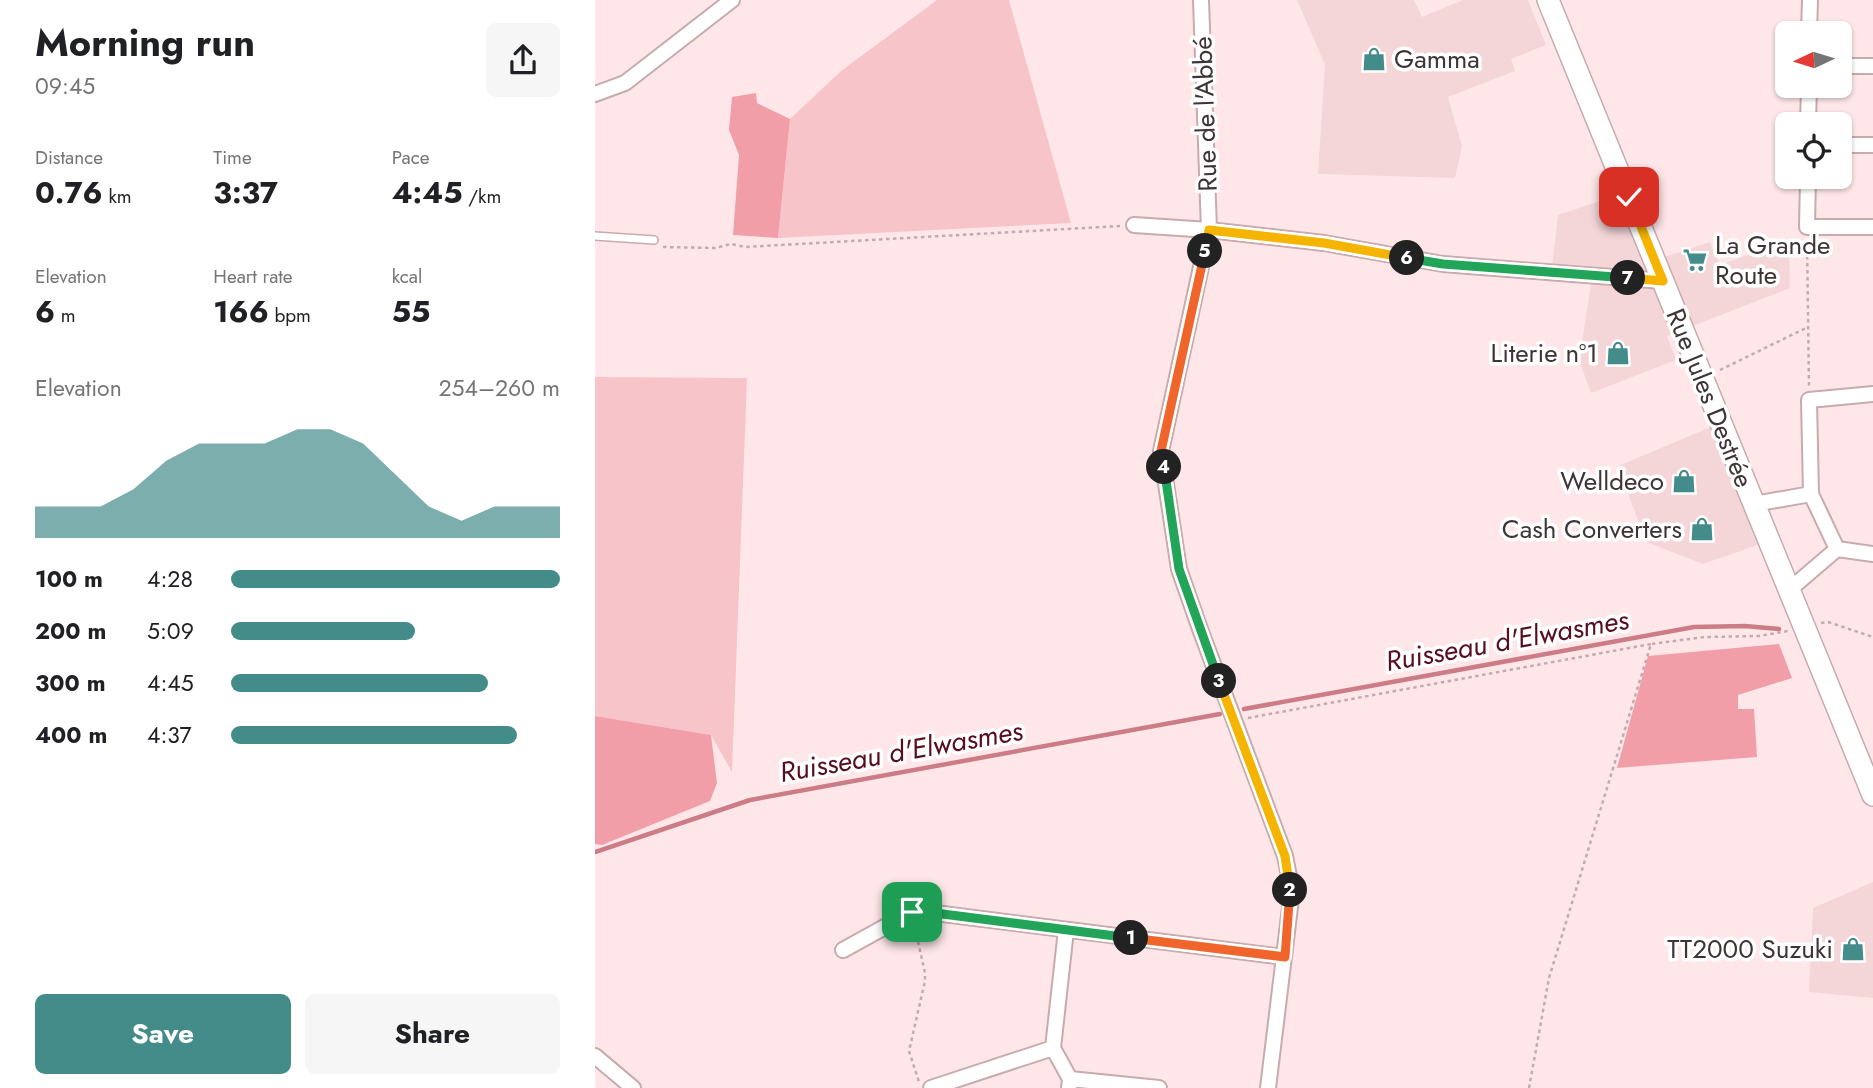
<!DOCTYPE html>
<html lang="en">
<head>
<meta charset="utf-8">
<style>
  :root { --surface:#fff; --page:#f6f6f6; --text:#202124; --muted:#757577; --accent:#448c89 }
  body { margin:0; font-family:Jost,sans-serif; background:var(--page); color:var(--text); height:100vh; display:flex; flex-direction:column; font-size:26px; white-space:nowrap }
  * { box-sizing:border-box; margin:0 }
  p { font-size:23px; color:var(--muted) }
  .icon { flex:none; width:38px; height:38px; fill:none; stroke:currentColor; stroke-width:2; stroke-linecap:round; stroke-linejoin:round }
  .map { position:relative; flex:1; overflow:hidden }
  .sheet { display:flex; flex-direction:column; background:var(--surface); width:595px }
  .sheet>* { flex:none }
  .needle { width:46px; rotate:266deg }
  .tools { position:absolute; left:1180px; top:21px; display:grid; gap:14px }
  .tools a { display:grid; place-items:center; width:77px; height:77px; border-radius:10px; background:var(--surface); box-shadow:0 2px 5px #0004; font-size:35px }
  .pin { position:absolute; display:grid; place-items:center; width:60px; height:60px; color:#fff; margin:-30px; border-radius:14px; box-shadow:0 4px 10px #0006 }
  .km { position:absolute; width:35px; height:35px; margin:-18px; border-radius:50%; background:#222; color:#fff; font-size:19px; line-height:35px; text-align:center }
  .round { display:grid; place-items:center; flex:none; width:74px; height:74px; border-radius:10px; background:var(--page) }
  .summary { display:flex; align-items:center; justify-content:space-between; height:119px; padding:0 35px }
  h1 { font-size:38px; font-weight:700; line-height:52px }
  .metrics { display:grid; grid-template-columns:repeat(3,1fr); gap:10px; height:119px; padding:7px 35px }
  .metrics div { display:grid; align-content:center }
  .metrics b { font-size:30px; font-weight:700 }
  .metrics small { font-size:19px; font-weight:400 }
  .metrics p { font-size:19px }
  .chart { height:196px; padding:14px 35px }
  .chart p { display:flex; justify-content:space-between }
  .chart svg { width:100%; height:126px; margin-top:7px; fill:var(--accent); opacity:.7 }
  .button { display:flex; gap:14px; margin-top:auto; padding:14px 35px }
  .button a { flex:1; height:80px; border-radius:10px; background:var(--accent); color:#fff; font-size:28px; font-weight:700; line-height:80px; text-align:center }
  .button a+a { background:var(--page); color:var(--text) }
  ul { padding:0 35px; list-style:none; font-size:23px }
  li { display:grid; grid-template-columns:112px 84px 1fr; align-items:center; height:52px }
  li i { height:18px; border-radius:9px; background:var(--accent) }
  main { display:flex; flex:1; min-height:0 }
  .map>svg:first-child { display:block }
  .built { fill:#f4d6d9 }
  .green { fill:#f6c4c9 }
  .forest { fill:#f29ea8 }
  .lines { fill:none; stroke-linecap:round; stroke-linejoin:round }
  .stream { stroke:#cc7c86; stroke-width:4.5 }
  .service-casing { stroke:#c7abad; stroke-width:10 }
  .minor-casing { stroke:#c7abad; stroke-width:18 }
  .primary-casing { stroke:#c7abad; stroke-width:24 }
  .path { stroke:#c0acae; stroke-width:2.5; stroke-dasharray:3.5 3.5; stroke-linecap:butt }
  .service { stroke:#fff; stroke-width:7 }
  .minor { stroke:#fff; stroke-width:14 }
  .primary { stroke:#fff; stroke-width:21 }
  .split-1-casing { stroke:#fff; stroke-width:14 }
  .split-2-casing { stroke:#fff; stroke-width:14 }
  .split-3-casing { stroke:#fff; stroke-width:14 }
  .split-4-casing { stroke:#fff; stroke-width:14 }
  .split-5-casing { stroke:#fff; stroke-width:14 }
  .split-6-casing { stroke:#fff; stroke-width:14 }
  .split-7-casing { stroke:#fff; stroke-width:14 }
  .split-8-casing { stroke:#fff; stroke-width:14 }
  .split-1 { stroke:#22a559; stroke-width:9 }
  .split-2 { stroke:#f0652b; stroke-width:9 }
  .split-3 { stroke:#f5b400; stroke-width:9 }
  .split-4 { stroke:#22a559; stroke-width:9 }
  .split-5 { stroke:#f0652b; stroke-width:9 }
  .split-6 { stroke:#f5b400; stroke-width:9 }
  .split-7 { stroke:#22a559; stroke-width:9 }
  .split-8 { stroke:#f5b400; stroke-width:9 }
  .labels { text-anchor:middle; stroke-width:7; stroke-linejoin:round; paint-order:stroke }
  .poi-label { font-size:26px; fill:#3f3435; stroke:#fff; text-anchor:end }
  .street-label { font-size:26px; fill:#3f3435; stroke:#fff }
  .water-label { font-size:28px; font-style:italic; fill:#570d20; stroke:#fff }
</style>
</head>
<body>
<main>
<section class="sheet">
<div class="summary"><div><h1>Morning run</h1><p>09:45</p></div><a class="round"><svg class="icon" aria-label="share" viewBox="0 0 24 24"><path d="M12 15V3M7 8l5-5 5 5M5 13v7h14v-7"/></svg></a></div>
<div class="metrics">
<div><p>Distance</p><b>0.76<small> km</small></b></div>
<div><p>Time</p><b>3:37</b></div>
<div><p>Pace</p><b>4:45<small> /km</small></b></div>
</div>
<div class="metrics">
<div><p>Elevation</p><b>6<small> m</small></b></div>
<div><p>Heart rate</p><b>166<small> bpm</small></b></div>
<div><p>kcal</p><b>55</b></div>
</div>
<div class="chart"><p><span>Elevation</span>254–260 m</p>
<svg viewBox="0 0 160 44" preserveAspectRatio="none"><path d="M0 44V33L10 33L20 33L30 27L40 17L50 11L60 11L70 11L80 6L90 6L100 11L110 22L120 33L130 38L140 33L150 33L160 33V44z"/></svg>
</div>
<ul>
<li><b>100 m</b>4:28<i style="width:100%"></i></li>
<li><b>200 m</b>5:09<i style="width:56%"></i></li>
<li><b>300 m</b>4:45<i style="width:78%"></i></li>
<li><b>400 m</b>4:37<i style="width:87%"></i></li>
</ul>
<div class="button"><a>Save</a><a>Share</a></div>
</section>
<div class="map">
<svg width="1278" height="1088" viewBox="0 0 1278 1088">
  <rect width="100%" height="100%" fill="#ffe7e9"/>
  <path class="built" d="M702 0H819L827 17 868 0H933L951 45 916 59 920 71 853 97 867 146 860 178 723 174 730 65Z
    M1029 193 1054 262 1115 242 1125 265 1194 240 1195 288 1072 336 1081 360 996 393 984 360 998 271 957 267 963 215Z
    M1116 427 1165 544 1108 564 1051 542 1023 466Z
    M1278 882V998L1214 992 1218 908Z"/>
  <path class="green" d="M342 0H414L476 223 183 238 195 119 246 71Z
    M0 377 152 378 137 772 116 735 0 716Z"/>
  <path class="forest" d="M161 93 162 103 195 119 183 238 138 235 144 155 134 130 137 97Z
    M1184 644 1197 678 1143 695V709H1159L1162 757 1022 768 1053 656Z
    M0 716 116 735 122 783 115 801 7 845 0 844Z"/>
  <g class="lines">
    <path class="stream" d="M649 709 1099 627 1150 626 1184 629
      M0 852 155 800 625 714"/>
    <g class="service-casing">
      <path id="service" d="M0 236 59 240"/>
    </g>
    <g class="minor-casing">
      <path id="minor" d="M606 0 614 230 566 451 584 569 605 629 690 856 695 881 696 899 673 1088
        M1214 33 1215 0
        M1244 66H1278
        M0 94 30 83 137 0
        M1213 124 1214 86
        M1244 145H1278
        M1213 177 1212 227H1278
        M539 225 614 230 729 243 848 264 1068 281
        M1159 504 1216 494
        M1242 549 1216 494 1214 400 1278 394
        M1242 549 1278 554
        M1194 590 1242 549
        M471 930 458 1048 475 1079 474 1088
        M248 950 317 912H332L689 957
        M0 1056 38 1088
        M475 1079 564 1088
        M336 1088 458 1048"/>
    </g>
    <g class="primary-casing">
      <path id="primary" d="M953 0 1278 795"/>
    </g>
    <path class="path" d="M1212 242 1214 386
      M68 247 120 248 136 244 150 247 525 226
      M1125 370 1213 327
      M1226 623 1233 622 1278 637
      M653 718 1056 644
      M320 928 330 973V981L314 1051 324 1082
      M934 1088 954 978 1056 644 1110 637 1164 636 1193 631"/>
    <use href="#service" class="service"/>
    <use href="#minor" class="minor"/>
    <use href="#primary" class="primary"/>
  </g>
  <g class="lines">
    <g class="split-1-casing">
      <path id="split-1" d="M317 912H332L536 938"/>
    </g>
    <g class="split-2-casing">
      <path id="split-2" d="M536 938 690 957 695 890"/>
    </g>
    <g class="split-3-casing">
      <path id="split-3" d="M624 681 690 856 695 890"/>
    </g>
    <g class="split-4-casing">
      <path id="split-4" d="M569 467 584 569 624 681"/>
    </g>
    <g class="split-5-casing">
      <path id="split-5" d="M569 467 566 451 610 251"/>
    </g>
    <g class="split-6-casing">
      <path id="split-6" d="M610 251 614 230 729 243 812 258"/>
    </g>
    <g class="split-7-casing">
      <path id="split-7" d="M812 258 848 264 1033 278"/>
    </g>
    <g class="split-8-casing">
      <path id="split-8" d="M1033 278 1068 281 1034 197"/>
    </g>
    <use href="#split-1" class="split-1"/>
    <use href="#split-2" class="split-2"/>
    <use href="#split-3" class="split-3"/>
    <use href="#split-4" class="split-4"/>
    <use href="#split-5" class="split-5"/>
    <use href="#split-6" class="split-6"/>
    <use href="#split-7" class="split-7"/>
    <use href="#split-8" class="split-8"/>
  </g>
  <defs>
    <g id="shop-bare" transform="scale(1.89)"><path d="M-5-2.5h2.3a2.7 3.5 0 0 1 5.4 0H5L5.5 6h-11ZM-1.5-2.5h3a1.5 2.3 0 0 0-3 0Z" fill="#448c89" stroke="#fff" stroke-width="2.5" paint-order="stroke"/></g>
    <g id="supermarket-bare" transform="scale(1.89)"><path d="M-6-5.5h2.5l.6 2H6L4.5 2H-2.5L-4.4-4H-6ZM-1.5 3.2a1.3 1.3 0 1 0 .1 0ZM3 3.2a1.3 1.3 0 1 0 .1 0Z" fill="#448c89" stroke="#fff" stroke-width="2.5" paint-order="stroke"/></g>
  </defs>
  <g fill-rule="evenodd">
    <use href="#shop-bare" x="779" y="59"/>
    <use href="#supermarket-bare" x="1100" y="260"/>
    <use href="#shop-bare" x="1023" y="353"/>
    <use href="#shop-bare" x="1089" y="481"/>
    <use href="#shop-bare" x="1107" y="529"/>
    <use href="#shop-bare" x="1258" y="949"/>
  </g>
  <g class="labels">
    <g class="poi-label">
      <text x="799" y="68" text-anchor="start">Gamma</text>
      <text x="1120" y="254" text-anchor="start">La Grande<tspan x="1120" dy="30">Route</tspan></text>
      <text x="1003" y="362">Literie n°1</text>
      <text x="1069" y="490">Welldeco</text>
      <text x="1087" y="538">Cash Converters</text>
      <text x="1238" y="958">TT2000 Suzuki</text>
    </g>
    <g class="street-label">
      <text transform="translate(610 114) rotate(-92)" y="9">Rue de l'Abbé</text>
      <text transform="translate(1115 398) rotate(68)" y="9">Rue Jules Destrée</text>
    </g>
    <g class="water-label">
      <text transform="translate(912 640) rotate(-10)" y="10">Ruisseau d'Elwasmes</text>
      <text transform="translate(306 751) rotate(-10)" y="10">Ruisseau d'Elwasmes</text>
    </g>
  </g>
</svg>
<div class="tools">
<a><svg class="needle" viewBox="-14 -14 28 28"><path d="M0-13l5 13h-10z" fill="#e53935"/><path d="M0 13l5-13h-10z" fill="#757577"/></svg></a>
<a><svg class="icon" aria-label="locate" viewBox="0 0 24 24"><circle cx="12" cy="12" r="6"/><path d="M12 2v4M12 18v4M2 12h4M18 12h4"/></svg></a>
</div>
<div class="pin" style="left:317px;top:912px;background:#1e9e55"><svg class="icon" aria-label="arrive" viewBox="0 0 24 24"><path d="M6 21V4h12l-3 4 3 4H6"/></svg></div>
<div class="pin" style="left:1034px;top:197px;background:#d93025"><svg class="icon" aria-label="check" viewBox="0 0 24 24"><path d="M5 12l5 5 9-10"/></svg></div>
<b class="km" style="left:536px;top:938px">1</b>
<b class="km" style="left:695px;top:890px">2</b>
<b class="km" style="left:624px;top:681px">3</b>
<b class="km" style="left:569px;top:467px">4</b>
<b class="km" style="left:610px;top:251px">5</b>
<b class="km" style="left:812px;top:258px">6</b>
<b class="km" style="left:1033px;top:278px">7</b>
</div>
</main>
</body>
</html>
